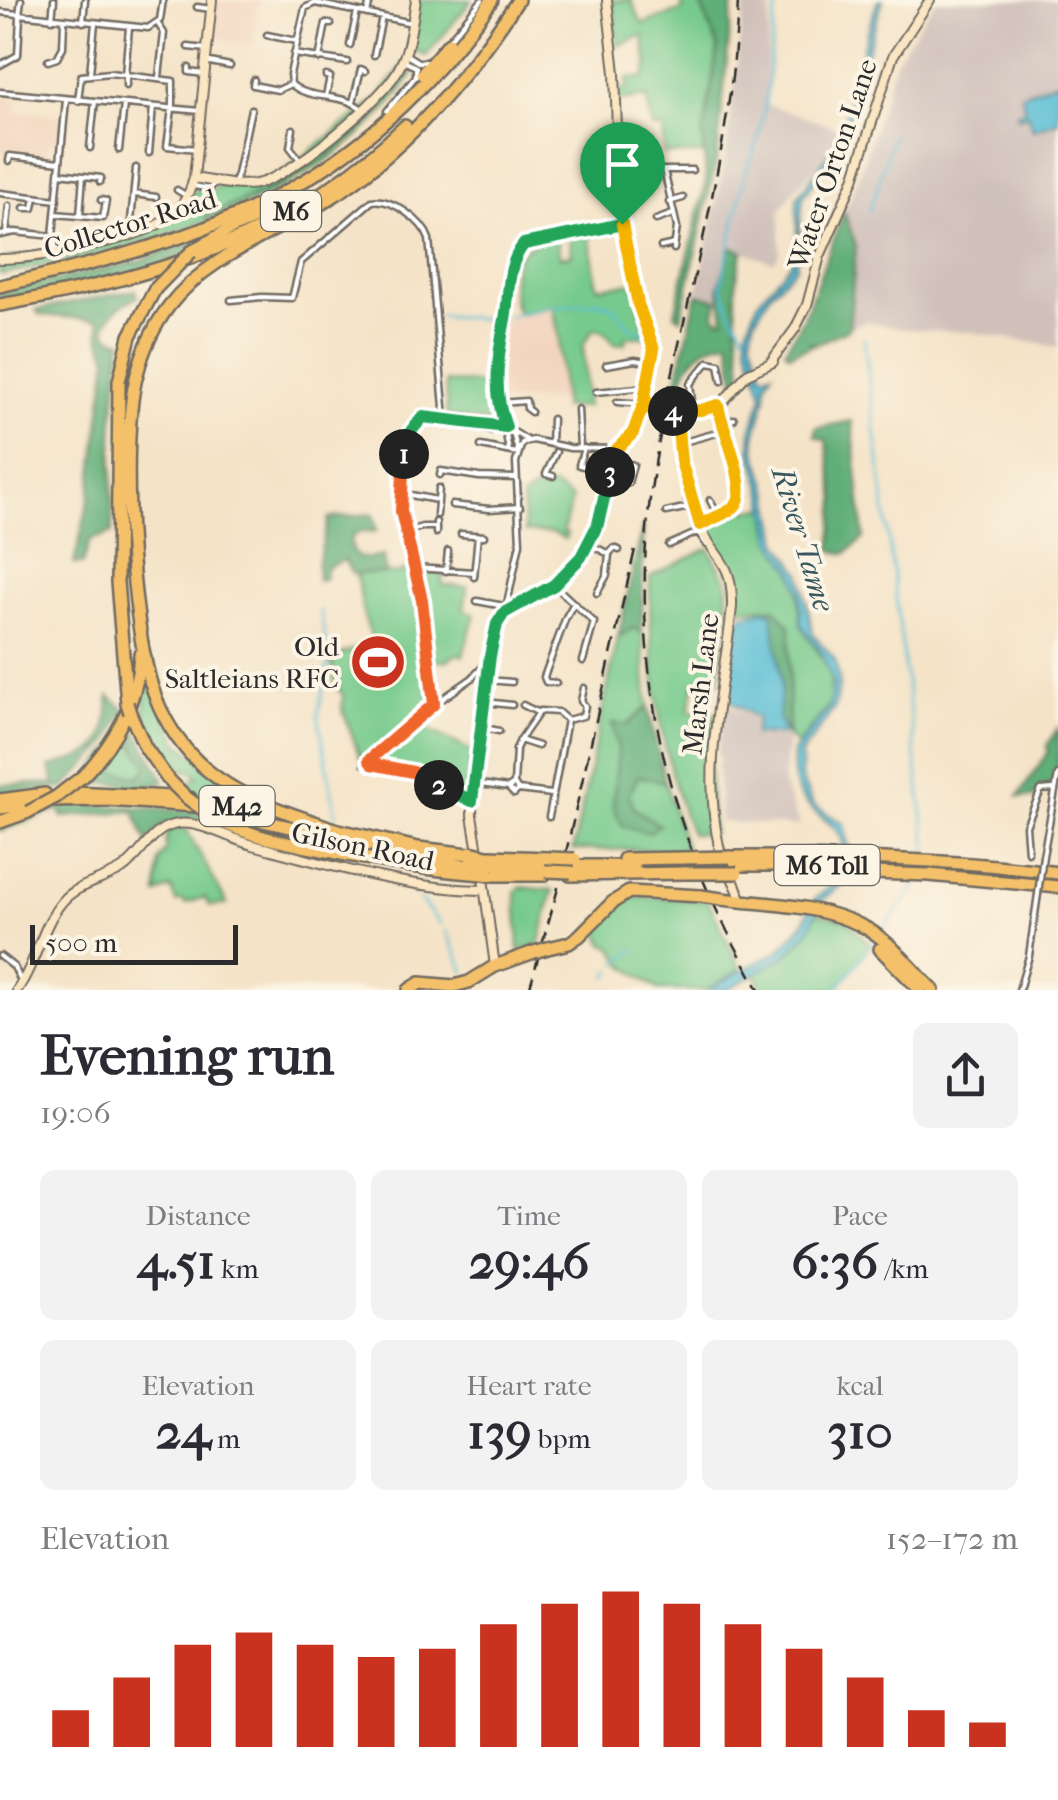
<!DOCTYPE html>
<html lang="en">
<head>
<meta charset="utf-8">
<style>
  :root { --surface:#fff; --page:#f2f2f3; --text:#2b2b33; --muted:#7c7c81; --accent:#c8321e }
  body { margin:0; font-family:"IM FELL French Canon",serif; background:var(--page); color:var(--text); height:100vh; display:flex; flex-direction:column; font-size:38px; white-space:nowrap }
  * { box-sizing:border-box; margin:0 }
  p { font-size:32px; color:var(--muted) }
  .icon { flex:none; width:55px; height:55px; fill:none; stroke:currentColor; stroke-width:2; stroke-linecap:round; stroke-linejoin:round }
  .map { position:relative; height:990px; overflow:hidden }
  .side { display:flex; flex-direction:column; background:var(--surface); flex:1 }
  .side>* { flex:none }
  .scale { position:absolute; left:30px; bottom:25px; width:208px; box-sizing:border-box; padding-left:10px; border:5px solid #2b2b2b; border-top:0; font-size:28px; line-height:35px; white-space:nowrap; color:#2b2b2b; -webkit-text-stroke:8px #fcf5e5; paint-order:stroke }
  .pin { position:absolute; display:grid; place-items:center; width:85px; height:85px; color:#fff; margin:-102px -42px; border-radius:50% 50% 50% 0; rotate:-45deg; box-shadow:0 0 10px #0007 }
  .pin .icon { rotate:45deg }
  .km { position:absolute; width:50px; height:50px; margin:-25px; border-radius:50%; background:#222; color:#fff; font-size:28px; line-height:50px; text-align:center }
  .round { display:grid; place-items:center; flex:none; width:105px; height:105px; border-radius:15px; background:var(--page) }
  .overview { display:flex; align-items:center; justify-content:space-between; height:170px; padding:0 40px }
  h1 { font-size:55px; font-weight:700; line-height:75px }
  .metrics { display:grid; grid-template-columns:repeat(3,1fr); gap:15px; height:170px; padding:10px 40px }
  .metrics div { display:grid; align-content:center; border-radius:15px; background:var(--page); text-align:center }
  .metrics b { font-size:50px; font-weight:700 }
  .metrics small { font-size:28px; font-weight:400 }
  .metrics p { font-size:28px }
  .chart { height:280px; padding:20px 40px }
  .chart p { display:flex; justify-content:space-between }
  .chart svg { width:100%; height:180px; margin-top:10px; stroke:var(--accent); stroke-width:6 }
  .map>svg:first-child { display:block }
  .built { fill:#f2d4be }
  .industrial { fill:#cfc0ba }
  .green { fill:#77ca8d; stroke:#517a5c; stroke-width:2.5 }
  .forest { fill:#61ae78; stroke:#466c52; stroke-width:2.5 }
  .water { fill:#59bed6; stroke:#427480; stroke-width:2.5 }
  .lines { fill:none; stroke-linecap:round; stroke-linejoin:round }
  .stream { stroke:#59bed6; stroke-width:2.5 }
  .street-casing { stroke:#716b62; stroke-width:9 }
  .secondary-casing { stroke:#716b62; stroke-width:12 }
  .highway-casing { stroke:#716b62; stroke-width:16 }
  .street { stroke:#fff; stroke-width:4 }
  .secondary { stroke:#fbe6c3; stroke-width:8 }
  .highway { stroke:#f4c16a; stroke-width:11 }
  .rail { stroke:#2b2b2b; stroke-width:2.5; stroke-dasharray:15 8; stroke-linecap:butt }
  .street-bridge-casing { stroke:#716b62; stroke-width:9; stroke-linecap:butt }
  .secondary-bridge-casing { stroke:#716b62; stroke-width:12; stroke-linecap:butt }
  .highway-bridge-casing { stroke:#716b62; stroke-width:16; stroke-linecap:butt }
  .street-bridge { stroke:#fff; stroke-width:4 }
  .secondary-bridge { stroke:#fbe6c3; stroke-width:8 }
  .highway-bridge { stroke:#f4c16a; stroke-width:11 }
  .split-1-casing { stroke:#fff; stroke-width:20 }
  .split-2-casing { stroke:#fff; stroke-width:20 }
  .split-3-casing { stroke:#fff; stroke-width:20 }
  .split-4-casing { stroke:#fff; stroke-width:20 }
  .split-5-casing { stroke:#fff; stroke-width:20 }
  .split-1 { stroke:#22a559; stroke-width:12 }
  .split-2 { stroke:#f0652b; stroke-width:12 }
  .split-3 { stroke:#22a559; stroke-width:12 }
  .split-4 { stroke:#f5b400; stroke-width:12 }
  .split-5 { stroke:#f5b400; stroke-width:12 }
  .labels { text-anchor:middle; stroke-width:8; stroke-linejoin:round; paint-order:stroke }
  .shield { fill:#fcf5e5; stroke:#6a6863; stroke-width:2.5 }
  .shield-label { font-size:25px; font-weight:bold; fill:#2b2b2b }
  .street-label { font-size:28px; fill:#2b2b2b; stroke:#fcf5e5 }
  .poi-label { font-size:28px; fill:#2b2b2b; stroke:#fcf5e5; text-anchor:end }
  .water-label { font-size:30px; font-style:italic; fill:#39575e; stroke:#fcf5e5 }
</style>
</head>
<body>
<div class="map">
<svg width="1058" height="990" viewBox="0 0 1058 990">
  <rect width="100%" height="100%" fill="#fcf5e5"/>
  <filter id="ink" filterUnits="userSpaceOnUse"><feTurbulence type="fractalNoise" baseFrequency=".01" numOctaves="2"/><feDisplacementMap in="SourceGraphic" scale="20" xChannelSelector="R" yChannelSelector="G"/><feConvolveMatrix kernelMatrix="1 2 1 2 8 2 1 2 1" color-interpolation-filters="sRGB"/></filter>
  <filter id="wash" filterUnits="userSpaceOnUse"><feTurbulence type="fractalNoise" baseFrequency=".0048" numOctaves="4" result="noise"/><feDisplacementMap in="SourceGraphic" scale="40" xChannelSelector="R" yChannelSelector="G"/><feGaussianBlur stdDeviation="2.25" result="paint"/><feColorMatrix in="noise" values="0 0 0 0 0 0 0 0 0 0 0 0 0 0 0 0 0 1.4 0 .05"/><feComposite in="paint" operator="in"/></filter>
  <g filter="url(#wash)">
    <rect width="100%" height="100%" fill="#f4e3c7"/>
    <path class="built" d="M215 0H260L251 45 212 37Z
      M0 97 16 98 15 111 63 117 60 143 49 142 47 157 0 153Z
      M553 305 576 399 502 401 497 362 508 316Z"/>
    <path class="industrial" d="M745 0H771L765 104 838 128 832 148 828 147 826 156 793 191 780 211V252L774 262 728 246 718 300 697 294 726 155Z
      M936 0H1058V347L971 332 901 329 864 321 814 345 811 341 812 345 790 354 785 350 809 309 822 264 858 180 896 59Z
      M725 705 755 717 754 737H788L783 784 800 826 720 822 717 763 721 759 717 756Z"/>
    <path class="green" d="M419 0H472L426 56 410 49Z
      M612 0H631L642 24 683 10 681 0H699L718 47 703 136 704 154H664L663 128H652L647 97 619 101V89H628L627 78H644L648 65 643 35 617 46Z
      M404 64 409 65 386 99 295 174 269 189 206 216V221L126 248 0 275V261L148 231 184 204 196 188 211 191 220 185 272 181 376 100Z
      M589 234 597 287 633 283 648 336 625 337V343L615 344 603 331 593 329 583 345 587 406 563 408 559 337 553 306 519 314C509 297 509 254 531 245 538 241 549 241 557 240L560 257 572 255 569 238Z
      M445 382 494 384 501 425 447 415Z
      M555 487 572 499 563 532 567 534 565 539 553 533 525 532 522 498 536 488Z
      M740 504 748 511 767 507 772 541 791 567 798 587 801 625 831 672V703L797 745 788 737 790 626 774 608 735 609C736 564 721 561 706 525Z
      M709 548 727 582 728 604 718 682 695 683 689 711 715 713 709 756 713 833 691 834C659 752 649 664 650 577Z
      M413 568 421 605 424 666 431 686 429 704 362 763 342 708 343 695 335 684 331 658 373 642 364 616 356 574 399 573Z
      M420 571 443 573 442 585 467 587 464 610 475 614 463 656 457 654 446 661H431Z
      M633 628 642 633 648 707 627 725 612 723 618 750 613 806 659 825 634 808 629 794 638 776 665 782 686 849 573 850 618 637Z
      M143 663 178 742 259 805 183 791 184 785 198 777 193 772 171 767 144 722 145 696 134 702Z
      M128 718 124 732 129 730 136 749 149 766 141 777 103 770Z
      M415 723 472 751 468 796 417 771 373 762Z
      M176 828 186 829 227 904 209 906 205 897 185 904 182 900 176 902 171 888 157 894 159 860 167 849 165 840 168 837 165 831Z
      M520 887 553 890 539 945 519 950 516 892Z
      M632 896 708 901 741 969 706 990H659L625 966 612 947 603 943 598 927 621 902Z
      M818 913 846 920 871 945 836 990H763L755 974Z"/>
    <path class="forest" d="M699 0 733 1 717 157 681 318 675 314 706 180 703 136 718 47Z
      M409 65 412 75C367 145 283 193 206 221V216L269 189 295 174 386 99Z
      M844 212 856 246 849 329 814 345 810 341 812 345 790 354 785 350C813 307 824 259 844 212Z
      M203 237C179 275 47 291 0 299V292L140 261Z
      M731 247 743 251C728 294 741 335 742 380L735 382 730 341C691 345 678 376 679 411L671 406 697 294 718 300 715 314 719 319H724L719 286Z
      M136 290 138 297C120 305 111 310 105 329L110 337 122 341 113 421 112 533 90 540 83 564H74L90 495 108 357 100 338 99 320 40 315 36 310Z
      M852 421 864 538 845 554 831 550 836 500 826 440 815 436 816 428Z
      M373 514 377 531 360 532 352 537 351 545 356 556 368 559 383 556 386 573 352 574 344 560 327 567 324 579 318 580 317 565 329 518Z
      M643 526 642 633 633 628 618 637Z
      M765 608H774L790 626 788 735 779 718 782 684 772 613Z
      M109 696 125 709 107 744 64 788 0 793V785L55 783 50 767C101 752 106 751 109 696Z
      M648 707 665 782 638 776 629 795 634 808 659 825 649 833 623 826 613 806 618 750 612 723 627 725Z
      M130 719 164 780 162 783C154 785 145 787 137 787 122 786 111 779 95 785L84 781 116 743 104 769 140 777 148 766 136 749 130 730 121 733Z
      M1058 728V771L1052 784 1039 787 1035 797H1018L1048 752 1047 745Z
      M102 805 195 811 216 824 351 860 350 865 267 846 185 820 162 826 147 843 134 811 63 817 59 809 0 831V826L50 806Z"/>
    <path class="water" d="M878 0H883L855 90 846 141 803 197 796 267 771 292 754 321 751 337 763 375 772 372 766 383V397L755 436 756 451 770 494 779 542 801 573 813 634 835 660 840 684 834 709 801 754V779L813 805 844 824 850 851H844C842 809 786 822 793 752L829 707 833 683 822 654 801 625 800 593 793 572 772 541 764 494 751 451 752 429 763 395 747 343V329L759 300 791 263 797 239V198L842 135 851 85Z
      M1058 81V121L1033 129 1027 114 1018 117 1017 113 1025 109 1021 94Z
      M764 610 772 613 782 684 779 718 785 734 754 735 757 718 730 701 727 696 738 622 743 615Z
      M841 877 849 878 822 901 809 931 786 956 726 990H706L780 950 803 924 813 901Z"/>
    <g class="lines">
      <path class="stream" d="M870 210 894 133
        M440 316 503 320
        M508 316 547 307 599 302 613 307 631 328 647 336
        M746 335 730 310 721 285 746 171C771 118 767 57 778 0
        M864 339 928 858
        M320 610 329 659 318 714 336 816
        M291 687 301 685
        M410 890 414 894
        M420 900 440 924
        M446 931 465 972
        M880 934 920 880
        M617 963 635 950
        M607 977 612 970
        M836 990 875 940"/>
    </g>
  </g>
  <g filter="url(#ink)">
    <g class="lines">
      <g class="street-casing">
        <path id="street" d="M197 7 211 9
          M0 12 148 28 160 20 163 0
          M367 14 370 0
          M19 15 21 0
          M52 19 54 0
          M83 22 85 0
          M158 24 164 33 159 77
          M267 35 297 41
          M448 41 482 0
          M350 45 357 12
          M188 47 206 49
          M294 54 347 62
          M405 54 418 62H427
          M374 55 382 17
          M319 59 326 23 331 24
          M48 61 57 58 63 47 64 21
          M205 61 230 66
          M0 65 18 55 20 16
          M189 68V72L204 74
          M90 73 95 23
          M125 75 129 27
          M326 76 330 77 326 96
          M254 80 253 85 278 90 291 84
          M126 86V75
          M0 92 200 111
          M78 101 81 76 110 73 173 81V109
          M353 102 361 69 365 71
          M172 109 167 146 197 149
          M362 109C342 92 309 101 291 84L290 74 305 8 315 3 412 23
          M387 111 416 76V67L403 61
          M293 129 290 147 301 161
          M90 148 95 101
          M119 150 124 104
          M149 153 153 107
          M9 161 10 156 60 162
          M664 170 677 227 674 249
          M59 173 101 178 100 182
          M619 180 631 179 654 170H692
          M235 184 251 109
          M194 186 210 189 215 182
          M177 190 187 196
          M0 193 57 200
          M134 194 156 197
          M669 202 683 198
          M24 208H33L35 197
          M55 214 103 218 106 201 101 200
          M80 216 83 176
          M656 220 673 214
          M134 233 131 221 136 168
          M6 234 9 206
          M0 235 15 232 53 236
          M661 247 674 244
          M57 253 53 236 66 100
          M231 300 262 297 292 298 301 262 372 201C391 197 423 221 429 239L445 418
          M606 365 635 360 653 363
          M596 392 647 387
          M617 402 643 404
          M500 403 526 401 527 409 531 412
          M578 409 580 448
          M693 410 690 384 708 362 719 364 722 381
          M721 423 734 419
          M484 429 491 431
          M513 433 518 452
          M506 435 509 451
          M527 440 506 427C491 390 498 356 505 319 510 293 506 265 525 244L621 224
          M680 443 724 431
          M551 444 552 419
          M481 446 517 453
          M584 448 579 465 610 472
          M440 475 441 471 479 477 516 478
          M553 476 546 474 556 452
          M608 481 628 483 633 465 630 464
          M400 493 437 500
          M691 498 687 500 698 532 707 545
          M710 500 717 514
          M452 505 489 509 520 507
          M666 512 689 507
          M437 515 439 488
          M700 525 733 508 738 501C739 465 724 440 718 405
          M405 532 422 527H436
          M436 533V522
          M461 534 484 536
          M589 544 609 554 607 575 597 593
          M669 545 698 532
          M609 554 614 548 619 550
          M416 568 474 572
          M446 571 448 551
          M474 577 478 535
          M554 585 594 622 583 661
          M477 601 504 606
          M505 613 520 543 516 462 522 443 533 440 570 448 617 449
          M487 680 512 682
          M556 683 546 682 544 677 566 617 574 603
          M485 702 512 705
          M434 705 422 600 403 520 400 493 410 434 418 420 426 417 506 427
          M523 705 537 712
          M567 720 583 716 585 706 581 701 584 688
          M480 727 499 731
          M520 740 540 711 558 712 567 720 549 817
          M369 760 373 764 413 772 470 800
          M364 764 422 713 471 679 488 661
          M473 783 508 788
          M514 784 516 749 520 740 538 746
          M514 784 518 790 514 794 508 788Z
          M518 790 552 794
          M1028 852 1026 826 1041 790 1053 789
          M1043 856 1058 775
          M0 956 14 967 22 983
          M1019 990 1029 956 1038 894"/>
      </g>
      <g class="secondary-casing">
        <path id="secondary" d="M194 178C214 181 235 187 256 184 290 178 384 99 399 68 410 48 412 22 416 0
          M0 259C36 259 132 241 162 222 179 213 189 196 194 178L212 0
          M770 363 795 329 807 305 820 256 854 179 893 56 930 0
          M671 410 677 417C680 454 686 488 699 523 713 561 733 556 732 607 724 686 701 766 719 846 723 866 737 883 742 902
          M675 413 701 410 722 403 747 374 773 362
          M479 858 472 815 473 780 497 624 505 613 564 577 585 550 600 515 614 453 636 428 653 363 652 336 638 304 620 215 615 73 607 0
          M482 871 495 966
          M17 990C36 964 41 927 62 902 77 884 103 881 122 869 140 857 151 830 173 825 197 818 229 839 253 845 324 864 411 890 485 890"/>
      </g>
      <g class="highway-casing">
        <path id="highway" d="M422 74 449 43
          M191 252 232 228 294 201
          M0 286C220 235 355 192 492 0
          M0 305C155 278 289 239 405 126
          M127 703 117 582 119 381 130 336 155 289
          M130 713 145 747 167 778
          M83 776C115 743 138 701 140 654
          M74 792 190 798
          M0 800 45 794
          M0 808 47 801 107 800 195 806 472 867
          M216 819C255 839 299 845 342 854 385 862 428 870 472 873
          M0 822 28 812
          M330 828 418 848 470 854
          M338 830C286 812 230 797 191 755 174 736 161 714 153 690 131 625 119 440 137 374 143 350 154 326 169 306 209 254 279 232 332 197 407 149 469 74 518 0
          M487 856 549 858
          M730 857C840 857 949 858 1058 873
          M624 859 682 858
          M496 864 547 866
          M733 865H854
          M573 866H634
          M843 872 929 875 1058 887
          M493 875H544
          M570 875 685 873
          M722 899C771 905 820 904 864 927 890 940 912 970 933 990
          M548 948 569 943 579 936 613 902 629 892 701 896
          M880 949 920 990
          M409 990 420 983 454 986 469 982 495 966 534 952"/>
      </g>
      <use href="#street" class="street"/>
      <use href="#secondary" class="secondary"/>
      <use href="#highway" class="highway"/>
      <path class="rail" d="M738 0C732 164 681 306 655 464 631 607 649 755 707 889 722 924 741 956 759 990
        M529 990 557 892 636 545"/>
      <g class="street-bridge-casing">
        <path id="street-bridge" d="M1038 894 1043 856"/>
      </g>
      <g class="secondary-bridge-casing">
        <path id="secondary-bridge" d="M657 408 671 410"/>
      </g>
      <g class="highway-bridge-casing">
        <path id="highway-bridge" d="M155 289 191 252
          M127 703 130 713
          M167 778 187 798 216 819
          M28 812 56 797 83 776
          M470 852 487 856
          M549 858 575 859
          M682 858 730 857
          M471 862 491 864
          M545 871 571 872
          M472 873 493 875
          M685 873H737
          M701 896 722 899
          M534 952 548 948"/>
      </g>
      <use href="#street-bridge" class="street-bridge"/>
      <use href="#secondary-bridge" class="secondary-bridge"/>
      <use href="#highway-bridge" class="highway-bridge"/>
    </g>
  </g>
  <g class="lines" filter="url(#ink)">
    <g class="split-1-casing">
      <path id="split-1" d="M404 454 411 431 423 417 506 427C492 390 498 356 505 319 510 292 506 266 524 244L622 224"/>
    </g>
    <g class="split-2-casing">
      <path id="split-2" d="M404 454 401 511 422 600 434 704 369 760 372 764 413 772 439 785"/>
    </g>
    <g class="split-3-casing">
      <path id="split-3" d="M439 785 472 801 490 656 497 624 504 613 554 585 581 557 598 524 610 472"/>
    </g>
    <g class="split-4-casing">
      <path id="split-4" d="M610 472 614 452 633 433 642 408 672 411 677 419 681 461 700 525C709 519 728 514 735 506 751 490 721 426 718 405L701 410 673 411"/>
    </g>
    <g class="split-5-casing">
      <path id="split-5" d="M622 224 638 304 654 349 644 400 655 407 673 411"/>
    </g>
    <use href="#split-1" class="split-1"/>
    <use href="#split-2" class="split-2"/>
    <use href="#split-3" class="split-3"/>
    <use href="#split-4" class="split-4"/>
    <use href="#split-5" class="split-5"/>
  </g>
  <defs>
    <g id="stadium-disc" transform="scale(2.875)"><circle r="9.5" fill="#c8321e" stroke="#fcf5e5"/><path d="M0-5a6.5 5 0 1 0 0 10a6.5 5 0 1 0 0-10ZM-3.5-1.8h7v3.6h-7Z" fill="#fff"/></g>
  </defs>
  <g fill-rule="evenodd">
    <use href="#stadium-disc" x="378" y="662"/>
  </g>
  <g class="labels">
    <g class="shield">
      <rect x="261" y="191" width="60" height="40" rx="8"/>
      <rect x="199.5" y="786" width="75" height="40" rx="8"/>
      <rect x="774.5" y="845" width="105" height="40" rx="8"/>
    </g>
    <g class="shield-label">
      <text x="291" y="220">M6</text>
      <text x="237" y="815">M42</text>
      <text x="827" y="874">M6 Toll</text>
    </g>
    <g class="street-label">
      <text transform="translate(832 164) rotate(-71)" y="10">Water Orton Lane</text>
      <text transform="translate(130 223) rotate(-17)" y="10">Collector Road</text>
      <text transform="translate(700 684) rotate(-83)" y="10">Marsh Lane</text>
      <text transform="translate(363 846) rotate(12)" y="10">Gilson Road</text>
    </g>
    <g class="poi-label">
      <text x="339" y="656">Old<tspan x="339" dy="32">Saltleians RFC</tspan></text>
    </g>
    <g class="water-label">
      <text transform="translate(803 539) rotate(73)" y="10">River Tame</text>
    </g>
  </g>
</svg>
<div class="scale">500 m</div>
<div class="pin" style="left:622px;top:224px;background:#1e9e55"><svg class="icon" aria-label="arrive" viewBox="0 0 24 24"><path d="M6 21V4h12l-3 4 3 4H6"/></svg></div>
<b class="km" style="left:404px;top:454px">1</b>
<b class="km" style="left:439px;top:785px">2</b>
<b class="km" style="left:610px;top:472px">3</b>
<b class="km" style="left:673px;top:411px">4</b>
</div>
<section class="side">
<div class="overview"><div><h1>Evening run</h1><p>19:06</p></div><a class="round"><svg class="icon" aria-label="share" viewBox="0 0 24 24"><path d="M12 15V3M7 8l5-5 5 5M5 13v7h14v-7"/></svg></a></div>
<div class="metrics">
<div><p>Distance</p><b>4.51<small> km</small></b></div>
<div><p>Time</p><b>29:46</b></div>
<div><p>Pace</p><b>6:36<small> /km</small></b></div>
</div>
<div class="metrics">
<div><p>Elevation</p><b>24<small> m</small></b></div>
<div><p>Heart rate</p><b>139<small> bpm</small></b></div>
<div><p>kcal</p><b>310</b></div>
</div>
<div class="chart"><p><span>Elevation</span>152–172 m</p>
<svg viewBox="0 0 160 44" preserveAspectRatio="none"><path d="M5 44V35M15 44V27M25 44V19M35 44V16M45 44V19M55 44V22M65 44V20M75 44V14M85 44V9M95 44V6M105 44V9M115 44V14M125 44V20M135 44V27M145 44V35M155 44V38"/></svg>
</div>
</section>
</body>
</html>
